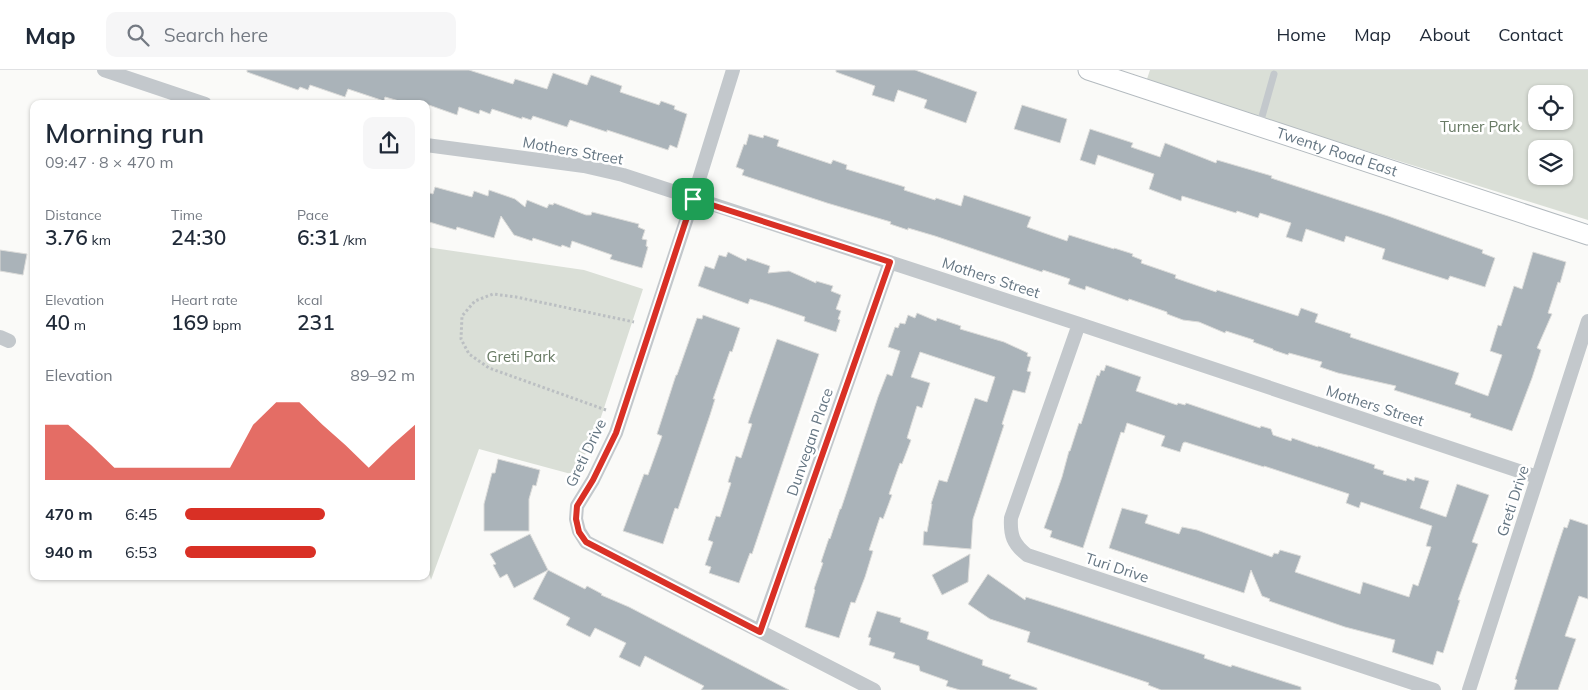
<!DOCTYPE html>
<html lang="en">
<head>
<meta charset="utf-8">
<style>
  :root { --surface:#fff; --page:#f6f6f7; --text:#1f2937; --muted:#747a83; --line:#e0e1e3; --accent:#d93025 }
  body { margin:0; font-family:Mulish,sans-serif; background:var(--page); color:var(--text); height:100vh; display:flex; flex-direction:column; font-size:19px; white-space:nowrap }
  * { box-sizing:border-box; margin:0 }
  p { font-size:16px; color:var(--muted) }
  .icon { flex:none; width:28px; height:28px; fill:none; stroke:currentColor; stroke-width:2; stroke-linecap:round; stroke-linejoin:round }
  .map { position:relative; flex:1; overflow:hidden }
  .sheet { position:absolute; left:30px; top:30px; width:400px; height:480px; display:flex; flex-direction:column; background:var(--surface); border-radius:10px; box-shadow:0 1px 4px #0004 }
  .sheet>* { flex:none }
  .controls { position:absolute; left:1528px; top:15px; display:grid; gap:10px }
  .controls a { display:grid; place-items:center; width:45px; height:45px; border-radius:10px; background:var(--surface); box-shadow:0 1px 4px #0004; font-size:25px }
  .pin { position:absolute; display:grid; place-items:center; width:42px; height:42px; color:#fff; margin:-21px; border-radius:10px; box-shadow:0 2px 8px #0006 }
  .round { display:grid; place-items:center; flex:none; width:52px; height:52px; border-radius:10px; background:var(--page) }
  .headline { display:flex; align-items:center; justify-content:space-between; height:85px; padding:0 15px }
  h1 { font-size:28px; font-weight:600; line-height:38px }
  .figures { display:grid; grid-template-columns:repeat(3,1fr); gap:8px; height:85px; padding:5px 15px }
  .figures div { display:grid; align-content:center }
  .figures b { font-size:21px; font-weight:600 }
  .figures small { font-size:14px; font-weight:400 }
  .figures p { font-size:14px }
  .chart { height:140px; padding:10px 15px }
  .chart p { display:flex; justify-content:space-between }
  .chart svg { width:100%; height:90px; margin-top:5px; fill:var(--accent); opacity:.7 }
  ul { padding:0 15px; list-style:none; font-size:16px }
  li { display:grid; grid-template-columns:80px 60px 1fr; align-items:center; height:38px }
  li i { height:12px; border-radius:6px; background:var(--accent) }
  header { display:flex; align-items:center; gap:30px; box-sizing:border-box; height:70px; padding:0 25px; background:var(--surface); border-bottom:1px solid var(--line) }
  header strong { font-size:24px }
  nav { display:flex; gap:28px; margin-inline-start:auto; font-size:18px }
  .search { width:350px; height:45px; background:var(--page); display:flex; align-items:center; gap:12px; box-sizing:border-box; padding:0 18px; border-radius:10px; color:var(--muted); font-size:19px }
  .map>svg:first-child { display:block }
  .green { fill:#dadfd7; fill-rule:evenodd }
  .building { fill:#aab3b9; stroke:#dcdcda }
  .lines { fill:none; stroke-linecap:round; stroke-linejoin:round }
  .secondary-casing { stroke:#b3babf; stroke-width:21 }
  .path { stroke:#bbbfc2; stroke-width:3; stroke-dasharray:2.5 2.5; stroke-linecap:butt }
  .lane { stroke:#c3c8cc; stroke-width:7 }
  .street { stroke:#c3c8cc; stroke-width:14 }
  .secondary { stroke:#fff; stroke-width:19 }
  .route-casing { stroke:#fff; stroke-width:10 }
  .route { stroke:#d93025; stroke-width:6 }
  .labels { text-anchor:middle; stroke-width:5; stroke-linejoin:round; paint-order:stroke }
  .park-label { font-size:15px; fill:#687a64; stroke:#fff }
  .street-label { font-size:15px; fill:#657683; stroke:#fff }
</style>
</head>
<body>
<header>
<strong>Map</strong>
<div class="search"><svg class="icon" aria-label="search" viewBox="0 0 24 24"><circle cx="10" cy="10" r="6"/><path d="M15 15l6 6"/></svg>Search here</div>
<nav><a>Home</a><a>Map</a><a>About</a><a>Contact</a></nav>
</header>
<div class="map">
<svg width="1588" height="620" viewBox="0 0 1588 620">
  <rect width="100%" height="100%" fill="#fafaf8"/>
  <path class="green" d="M1150 0H1588V150L1146 12ZM1536 24H1564V51H1536ZM1536 79H1564V106H1536Z
    M426 177 584 200 643 219 602 344C595 364 587 388 571 404L479 379 431 510 426 493Z"/>
  <path class="building" d="M247 0H469L513 14 515 9 547 19 553 3 587 15 591 5 622 16 620 22 659 35 661 31 675 36 674 39 687 44 677 78 670 75 668 80 607 60V62L570 50 567 57 533 46 531 50 522 47V49L492 39 490 44 480 40 479 44 459 37 457 45 426 34H410L385 27 384 31 348 19 345 27 310 15 308 20 300 17 298 20 247 2Z
    M836 0H915L977 22 966 53 924 38 927 30 898 20 894 32 872 25 875 16 836 2Z
    M1022 35 1067 49 1060 73 1014 59Z
    M1090 59 1133 73 1131 77 1160 87 1165 73 1216 93 1217 90 1272 106 1271 108 1388 146 1483 180 1482 183 1495 188 1485 217 1450 206 1448 210 1382 189 1385 179 1346 166 1344 172 1306 159 1302 172 1286 167 1291 153 1260 143 1258 148 1237 141 1236 143 1182 126 1181 131 1149 119 1154 104 1098 85 1095 95 1080 90Z
    M749 64 763 68 764 65 779 70 777 76 831 94 833 90 847 95 846 99 905 117 904 120 935 130 936 128 961 136 964 125 1031 147 1027 157 1067 171 1069 165 1114 179V178L1133 184 1132 186 1142 190 1141 193 1176 205 1175 208 1216 222 1217 220 1298 246 1301 238 1318 244 1315 252 1351 264 1350 267 1459 303 1455 314 1488 326 1502 285 1490 281 1498 255 1501 256 1514 216 1522 219 1533 182 1566 192 1560 213 1558 212 1548 243 1552 244 1537 278 1541 280 1532 308 1512 361 1470 347 1471 344 1394 320 1396 316 1338 303 1320 297 1322 292 1289 283 1288 285 1273 280V279L1253 272 1254 270 1226 261 1225 263 1199 252 1183 250 1167 244V242L1129 229 1128 231 1086 216 1085 220 1068 214 1070 209 1043 200 1042 202 935 166 908 158V160L890 154 891 152 827 133 742 105 744 100 736 97 744 74 746 75Z
    M435 117 472 127 474 121 488 126 489 120 515 129 525 137 527 130 547 138 549 134 553 135 554 133 586 145H591L592 142 639 154 638 157 645 160 642 169 647 170 646 176 648 177 642 198 610 189 612 185 572 171 570 178 562 175 561 177 533 168 532 171 514 165 501 146 494 168 457 157 456 160 426 151V122L433 124Z
    M0 180 27 184 23 205 0 201Z
    M728 182 746 191 747 188 770 196 768 203 789 201 816 213V211L833 216 831 221 841 225 836 239 841 241 838 249 840 250 836 262 804 251 805 247 767 234 750 229 748 234 698 216 705 196 714 199 719 185 726 187Z
    M917 243 936 251 937 248 961 256 960 259 1004 272 1028 283 1027 286 1031 287 1027 301 1031 302 1025 323 1013 320 1002 354 1004 355 973 449 971 479 923 475 924 461 927 462 932 434H931L939 410 947 412 975 328 987 332 995 307 920 282 911 307 930 313 922 338 917 336 907 368 911 370 902 394 900 393 889 424 892 425 883 449 880 447 869 480 873 481 865 507 855 533 851 532 839 568 805 557 815 520 814 519 823 493 821 492 829 468 830 469 840 439H841L878 327 887 304 892 306 900 281 888 277 895 257 898 258 900 253 905 254 908 245 915 248Z
    M703 245 740 258 732 282 730 281 713 329H715L710 345 678 439 675 438 663 474 623 461 644 404 648 405 662 366 657 364 676 305H677L697 248 702 249Z
    M777 269 819 284 752 484 750 483 739 513 709 503 711 497 705 495 713 472 708 470 716 446 720 447 731 413 728 412 736 386 741 388 752 354 748 353Z
    M1106 295 1141 307 1136 321 1177 335 1178 333 1185 335 1186 333 1260 358 1261 356 1271 359 1273 365 1291 371 1292 368 1318 377V376L1375 395 1374 398 1384 401 1383 404 1406 411 1407 408 1414 411 1415 407 1429 411 1420 438 1446 447 1457 414 1489 425 1472 472 1478 474 1458 530H1460L1443 583 1437 581 1433 595 1392 582 1395 570 1345 557 1269 531 1270 529 1262 526 1251 500 1244 523 1109 478 1122 438 1148 445 1145 453 1179 464 1182 457 1197 460 1272 487 1274 483 1278 484 1280 480 1301 486 1295 502 1360 524 1363 512 1409 527 1413 514 1418 516 1431 477 1426 476 1432 456 1361 432 1359 438 1346 433 1349 424 1264 396V397L1185 372 1183 373 1180 382 1161 376 1165 366 1127 353 1124 363 1121 362 1083 478 1050 467 1052 461 1044 458 1062 407 1069 381H1070L1079 353 1081 354 1097 305 1099 306 1101 300 1104 301Z
    M498 389 540 400 536 416 533 415 529 429V461H484V434L492 403H495Z
    M1570 449 1588 455V529L1579 526 1565 566 1576 569 1558 620H1514L1517 610 1515 609 1557 478 1564 457 1567 458Z
    M530 464 548 500 585 519 587 516 602 524 601 525 629 537 789 620H701L704 616 645 586 640 597 619 587 626 573 595 558 590 567 566 555 570 548 533 529 548 500 514 518 507 504 500 508 493 495 496 494 490 484Z
    M970 484 968 512 942 525 932 505Z
    M988 504 1025 530 1026 527 1070 541 1205 585 1204 588 1231 597 1232 595 1301 617V620H1161L1148 615 1149 613 1027 572 1030 562 990 549 968 534Z
    M877 541 901 548 900 552 929 562 927 569 983 590 982 595 1011 605 1009 608 1037 618V620H960L946 616 948 611 920 601 919 596 893 588 895 583 869 575 871 568 868 567Z"/>
  <g class="lines">
    <g class="secondary-casing">
      <g id="secondary">
        <path id="s1" d="M1088 0 1588 165"/>
      </g>
    </g>
    <path class="path" d="M606 340 489 298 469 284 461 269 462 246 475 231 493 224 516 227 634 252"/>
    <path class="lane" d="M1259 57 1274 4"/>
    <path class="street" d="M104 0 205 34
      M733 0 688 145 616 363 593 410 577 436 576 449 579 461 586 472 874 620
      M426 75 584 96 623 105 1079 254 1537 407
      M1079 254 1011 448C1010 465 1013 474 1027 485L1434 620
      M0 267 9 271
      M760 561 890 192
      M1469 620 1588 251"/>
    <use href="#secondary" class="secondary"/>
  </g>
  <g class="lines">
    <g class="route-casing">
      <path id="route" d="M693 129 890 192 760 562 586 472 579 462 576 449 577 436 593 410 616 363Z"/>
    </g>
    <use href="#route" class="route"/>
  </g>
  <g class="labels">
    <g class="park-label">
      <text x="1480" y="62">Turner Park</text>
      <text x="521" y="292">Greti Park</text>
    </g>
    <g class="street-label">
      <text transform="translate(573 81) rotate(10)" y="5">Mothers Street</text>
      <text dy="5" stroke="none"><textPath href="#s1" startOffset="262">Twenty Road East</textPath></text>
      <text transform="translate(991 208) rotate(18)" y="5">Mothers Street</text>
      <text transform="translate(1375 336) rotate(18)" y="5">Mothers Street</text>
      <text transform="translate(810 372) rotate(-71)" y="5">Dunvegan Place</text>
      <text transform="translate(586 383) rotate(-64)" y="5">Greti Drive</text>
      <text transform="translate(1513 431) rotate(-72)" y="5">Greti Drive</text>
      <text transform="translate(1117 498) rotate(18)" y="5">Turi Drive</text>
    </g>
  </g>
</svg>
<div class="controls">
<a><svg class="icon" aria-label="locate" viewBox="0 0 24 24"><circle cx="12" cy="12" r="6"/><path d="M12 2v4M12 18v4M2 12h4M18 12h4"/></svg></a>
<a><svg class="icon" aria-label="layers" viewBox="0 0 24 24"><path d="M12 4l9 5-9 5-9-5zM3 14l9 5 9-5"/></svg></a>
</div>
<div class="pin" style="left:693px;top:129px;background:#1e9e55"><svg class="icon" aria-label="arrive" viewBox="0 0 24 24"><path d="M6 21V4h12l-3 4 3 4H6"/></svg></div>
<section class="sheet">
<div class="headline"><div><h1>Morning run</h1><p>09:47 · 8 × 470 m</p></div><a class="round"><svg class="icon" aria-label="share" viewBox="0 0 24 24"><path d="M12 15V3M7 8l5-5 5 5M5 13v7h14v-7"/></svg></a></div>
<div class="figures">
<div><p>Distance</p><b>3.76<small> km</small></b></div>
<div><p>Time</p><b>24:30</b></div>
<div><p>Pace</p><b>6:31<small> /km</small></b></div>
</div>
<div class="figures">
<div><p>Elevation</p><b>40<small> m</small></b></div>
<div><p>Heart rate</p><b>169<small> bpm</small></b></div>
<div><p>kcal</p><b>231</b></div>
</div>
<div class="chart"><p><span>Elevation</span>89–92 m</p>
<svg viewBox="0 0 160 44" preserveAspectRatio="none"><path d="M0 44V17L10 17L20 27L30 38L40 38L50 38L60 38L70 38L80 38L90 17L100 6L110 6L120 17L130 27L140 38L150 27L160 17V44z"/></svg>
</div>
<ul>
<li><b>470 m</b>6:45<i style="width:61%"></i></li>
<li><b>940 m</b>6:53<i style="width:57%"></i></li>
</ul>
</section>
</div>
</body>
</html>
